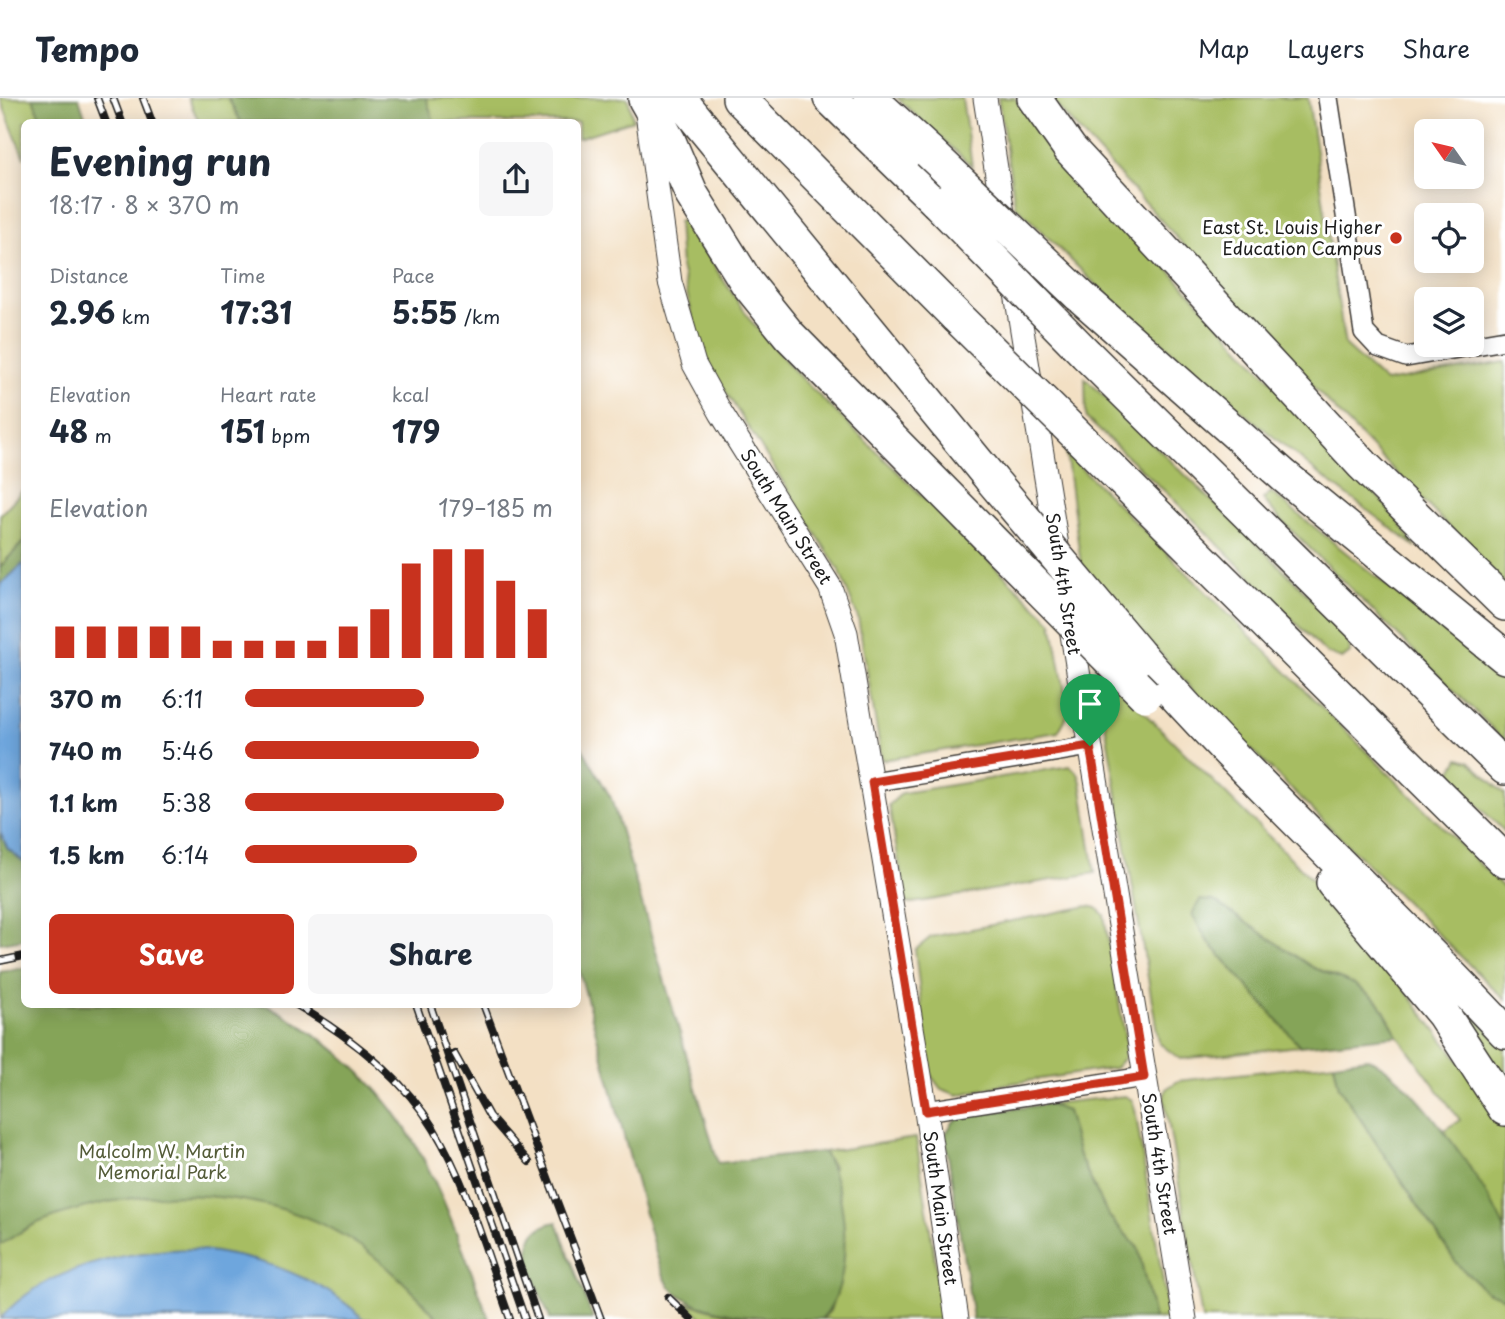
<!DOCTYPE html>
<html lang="en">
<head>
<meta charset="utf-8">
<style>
  :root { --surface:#fff; --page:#f6f6f7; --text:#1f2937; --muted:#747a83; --line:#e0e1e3; --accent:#c8321e }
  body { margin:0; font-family:"Playpen Sans",sans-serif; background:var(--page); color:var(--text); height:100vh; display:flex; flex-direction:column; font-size:26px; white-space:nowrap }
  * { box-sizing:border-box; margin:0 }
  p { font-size:23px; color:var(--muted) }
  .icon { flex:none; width:38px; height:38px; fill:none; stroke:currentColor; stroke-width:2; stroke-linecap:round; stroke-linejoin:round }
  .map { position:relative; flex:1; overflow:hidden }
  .drawer { position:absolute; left:21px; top:21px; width:560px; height:889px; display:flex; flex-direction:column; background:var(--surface); border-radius:10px; box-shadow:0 4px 18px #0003 }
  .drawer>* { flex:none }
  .needle { width:46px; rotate:304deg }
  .tools { position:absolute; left:1414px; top:21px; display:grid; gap:14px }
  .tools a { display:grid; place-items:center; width:70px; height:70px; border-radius:10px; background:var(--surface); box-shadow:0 4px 18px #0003; font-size:35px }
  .pin { position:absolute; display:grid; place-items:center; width:60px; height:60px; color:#fff; margin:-72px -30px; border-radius:50% 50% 50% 0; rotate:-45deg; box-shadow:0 0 7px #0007 }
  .pin .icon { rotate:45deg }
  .round { display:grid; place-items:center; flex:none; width:74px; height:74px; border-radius:10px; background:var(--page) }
  .head { display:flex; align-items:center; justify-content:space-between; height:119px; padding:0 28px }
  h1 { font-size:38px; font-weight:700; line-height:52px }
  .stats { display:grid; grid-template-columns:repeat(3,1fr); gap:10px; height:119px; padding:7px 28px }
  .stats div { display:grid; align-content:center }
  .stats b { font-size:30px; font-weight:700 }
  .stats small { font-size:19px; font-weight:400 }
  .stats p { font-size:19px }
  .chart { height:196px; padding:14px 28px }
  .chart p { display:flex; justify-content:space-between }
  .chart svg { width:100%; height:126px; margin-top:7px; stroke:var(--accent); stroke-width:6 }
  .primary-button { display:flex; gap:14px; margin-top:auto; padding:14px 28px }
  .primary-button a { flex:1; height:80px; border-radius:10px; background:var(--accent); color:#fff; font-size:28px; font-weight:700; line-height:80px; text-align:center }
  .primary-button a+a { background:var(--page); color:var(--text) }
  ul { padding:0 28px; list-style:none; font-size:23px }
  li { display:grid; grid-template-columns:112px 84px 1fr; align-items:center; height:52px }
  li i { height:18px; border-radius:9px; background:var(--accent) }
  header { display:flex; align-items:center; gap:42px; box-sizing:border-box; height:98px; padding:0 35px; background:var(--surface); border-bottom:2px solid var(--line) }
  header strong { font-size:33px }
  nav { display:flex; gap:38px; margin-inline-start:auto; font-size:24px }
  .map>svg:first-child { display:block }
  .green { fill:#a7bd62; stroke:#626c3f; stroke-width:2 }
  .forest { fill:#85a458; stroke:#50603a; stroke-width:2 }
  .water { fill:#6ea6dd; stroke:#45617c; stroke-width:2 }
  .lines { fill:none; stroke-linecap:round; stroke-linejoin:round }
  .minor-casing { stroke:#3c3935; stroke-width:22 }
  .tertiary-casing { stroke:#3c3935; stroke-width:25 }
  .motorway-casing { stroke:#3c3935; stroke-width:36 }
  .minor { stroke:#fff; stroke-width:19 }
  .tertiary { stroke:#fff; stroke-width:23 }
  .motorway { stroke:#fff; stroke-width:33 }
  .rail-casing { stroke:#1c1c1c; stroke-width:8 }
  .rail { stroke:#fff; stroke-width:5; stroke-dasharray:16; stroke-linecap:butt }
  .motorway-bridge-casing { stroke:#3c3935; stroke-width:36; stroke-linecap:butt }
  .motorway-bridge { stroke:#fff; stroke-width:33 }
  .route-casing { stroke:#fff; stroke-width:14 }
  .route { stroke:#c8321e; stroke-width:9 }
  .poi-dot { fill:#c8321e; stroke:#fff; stroke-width:2.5 }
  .labels { text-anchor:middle; stroke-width:6; stroke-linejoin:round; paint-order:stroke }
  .poi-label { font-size:18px; fill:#1c1c1c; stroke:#fff; text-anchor:end }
  .street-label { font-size:18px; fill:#1c1c1c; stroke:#fff }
  .park-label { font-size:18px; fill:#545c38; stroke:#fff }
</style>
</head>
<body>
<header>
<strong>Tempo</strong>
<nav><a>Map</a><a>Layers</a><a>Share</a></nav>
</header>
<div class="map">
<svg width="1505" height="1221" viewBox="0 0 1505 1221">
  <rect width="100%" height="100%" fill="#fff"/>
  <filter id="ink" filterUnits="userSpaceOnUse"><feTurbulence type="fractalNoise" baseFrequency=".0143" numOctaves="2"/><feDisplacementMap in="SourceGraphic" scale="14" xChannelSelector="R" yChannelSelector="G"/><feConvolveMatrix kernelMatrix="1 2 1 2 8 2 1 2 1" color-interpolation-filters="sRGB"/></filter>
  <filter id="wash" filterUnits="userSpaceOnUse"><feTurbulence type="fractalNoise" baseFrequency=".00686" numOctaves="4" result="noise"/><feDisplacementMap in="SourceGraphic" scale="28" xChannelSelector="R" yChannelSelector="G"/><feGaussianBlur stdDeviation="1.57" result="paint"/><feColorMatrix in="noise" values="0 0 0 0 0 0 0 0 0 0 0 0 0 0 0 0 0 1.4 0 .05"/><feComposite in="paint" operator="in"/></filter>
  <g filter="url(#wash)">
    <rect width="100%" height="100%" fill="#f3e0c4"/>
    <path class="green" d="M0 0H33L42 24H24V60Z
      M188 0H228L241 24H199Z
      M426 0H628L633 22 578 40V24H434Z
      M897 0H962L972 68Z
      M998 0H1015L1025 15 1392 414 1416 449 1314 372 1216 292 1093 184 1015 107Z
      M1049 0H1308L1345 248 1385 284 1505 264V487L1319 295Z
      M688 120 718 174 751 223 799 278 1052 524 1069 615 1058 634 882 662 858 520 839 472 708 266 693 221 681 169 678 124Z
      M1085 280 1296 484 1349 543 1350 555 1342 561 1326 555 1172 400 1086 320Z
      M1066 355 1505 791V902L1210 611 1081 467Z
      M24 391V443L0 469V417Z
      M1271 394 1505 583V643L1279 420 1263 401Z
      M1095 566 1348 817 1489 1002 1505 1031V1132L1466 1063 1442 1033 1460 1022 1398 938 1379 904 1354 886 1312 869 1206 841 1300 948 1180 961 1159 945Z
      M1459 660 1469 663 1505 696V734L1456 687 1451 675Z
      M1070 668 1078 675 1081 684 1095 775 906 806 889 707 902 695Z
      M1088 808 1097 810 1104 817 1126 944 1124 960 1115 970 1006 986 958 997 941 991 929 975 915 852 931 839Z
      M24 870V906L267 907C410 986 435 1078 489 1221H0V874Z
      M1462 907 1505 948V980L1457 911Z
      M1334 965 1339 989 1457 1166 1486 1193 1505 1200V1221H1202L1164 999 1166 991 1178 983Z
      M1125 998 1132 1002 1135 1011 1169 1221H1154L1138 1150 1108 1117 1079 1058 1067 1014 1047 1006Z
      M916 1040 944 1221H822L831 1212 833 1068 823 1054Z
      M686 1205 744 1220 749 1221H703Z"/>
    <path class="forest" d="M33 0H79L87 24H42Z
      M228 0H426L434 24H241Z
      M24 443V465L0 487V469Z
      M578 643 611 700 718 1065 823 1054C848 1090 856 1190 821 1221 777 1221 701 1221 670 1189 661 1177 657 1157 652 1142L578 868Z
      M0 734 8 751 24 764V841L0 845Z
      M1200 802 1214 803 1312 869 1354 886 1379 904 1398 938 1300 948 1206 841 1192 816Z
      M24 870V906L267 907C410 986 435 1078 489 1221H438C415 1194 390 1169 360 1148 270 1086 142 1085 42 1123 27 1129 13 1139 0 1147V874Z
      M1367 960C1410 975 1486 1086 1504 1130 1505 1145 1505 1182 1505 1200L1486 1193 1457 1166 1339 989 1334 965Z
      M1047 1006 1067 1013 1079 1058 1108 1117 1138 1150 1154 1221H973L945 1037 953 1024 964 1018Z
      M557 1124 593 1221H550C539 1189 505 1133 557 1124Z"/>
    <path class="water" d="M24 465V764L8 751 0 734V487Z
      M194 1151C256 1158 318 1177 364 1221H0C43 1169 130 1152 194 1151Z"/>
  </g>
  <g filter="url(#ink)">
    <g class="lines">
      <g class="minor-casing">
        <path id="minor" d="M1328 0 1364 234 1378 249 1406 259 1505 242
          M872 684 1090 648
          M926 1013 1144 979"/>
      </g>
      <g class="tertiary-casing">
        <path id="tertiary" d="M985 0 1005 128
          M647 15 670 184 694 266 721 315 830 489 846 535 926 1013 957 1221
          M1014 183 1059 460
          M1069 518 1185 1221"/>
      </g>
      <g class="motorway-casing">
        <path id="motorway" d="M679 0 991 381
          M739 0 957 219
          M830 0 937 104
          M870 0 929 54
          M1034 0 1070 51 1363 367 1505 506
          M645 1 669 43 692 97 747 185 789 237 1001 452
          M1078 196 1284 378 1505 559
          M1086 256 1505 670
          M1101 361 1505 763
          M1141 559C1256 690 1386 806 1505 934
          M1333 785 1443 916 1505 1011"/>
      </g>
      <use href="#minor" class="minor"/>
      <use href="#tertiary" class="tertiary"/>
      <use href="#motorway" class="motorway"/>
      <g class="rail-casing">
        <path id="rail" d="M97 0 106 24
          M113 0 122 24
          M143 0 152 24
          M0 863 24 858
          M295 906C346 936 403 979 434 1031 469 1089 487 1158 510 1221
          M416 906 525 1221
          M430 906 538 1221
          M483 906 601 1221
          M454 955 489 1018 529 1064
          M668 1199 691 1221"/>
      </g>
      <use href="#rail" class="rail"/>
      <g class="motorway-bridge-casing">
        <path id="motorway-bridge" d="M929 54 1078 196
          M937 104 1086 256
          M957 219 1101 361
          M991 381 1141 559
          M1001 452 1145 597"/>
      </g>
      <use href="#motorway-bridge" class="motorway-bridge"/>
    </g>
  </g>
  <g class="lines" filter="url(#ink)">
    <g class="route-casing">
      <path id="route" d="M1090 648 1144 979 926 1013 872 684Z"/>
    </g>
    <use href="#route" class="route"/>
  </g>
  <circle class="poi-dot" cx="1396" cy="140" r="7"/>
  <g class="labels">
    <g class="poi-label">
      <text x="1382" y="136">East St. Louis Higher<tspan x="1382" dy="21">Education Campus</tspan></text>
    </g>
    <g class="street-label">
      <text transform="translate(786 419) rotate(58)" y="6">South Main Street</text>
      <text transform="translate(1063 486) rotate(81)" y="6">South 4th Street</text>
      <text transform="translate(1159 1066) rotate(81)" y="6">South 4th Street</text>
      <text transform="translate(940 1110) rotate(82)" y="6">South Main Street</text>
    </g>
    <g class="park-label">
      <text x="162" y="1060">Malcolm W. Martin<tspan x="162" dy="21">Memorial Park</tspan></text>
    </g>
  </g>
</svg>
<div class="tools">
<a><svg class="needle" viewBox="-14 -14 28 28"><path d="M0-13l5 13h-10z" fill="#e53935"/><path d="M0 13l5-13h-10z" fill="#747a83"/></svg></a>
<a><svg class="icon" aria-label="locate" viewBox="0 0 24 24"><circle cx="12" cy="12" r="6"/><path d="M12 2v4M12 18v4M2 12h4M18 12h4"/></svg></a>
<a><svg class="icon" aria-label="layers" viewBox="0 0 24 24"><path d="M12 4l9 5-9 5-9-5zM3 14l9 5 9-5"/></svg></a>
</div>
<div class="pin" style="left:1090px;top:648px;background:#1e9e55"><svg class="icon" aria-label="arrive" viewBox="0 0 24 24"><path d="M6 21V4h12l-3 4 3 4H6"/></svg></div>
<section class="drawer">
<div class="head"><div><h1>Evening run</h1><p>18:17 · 8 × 370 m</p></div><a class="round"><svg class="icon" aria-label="share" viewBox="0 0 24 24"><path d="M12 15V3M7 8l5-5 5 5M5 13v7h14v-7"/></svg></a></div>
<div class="stats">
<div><p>Distance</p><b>2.96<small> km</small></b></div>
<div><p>Time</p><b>17:31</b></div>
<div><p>Pace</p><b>5:55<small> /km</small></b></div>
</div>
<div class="stats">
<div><p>Elevation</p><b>48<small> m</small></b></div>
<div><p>Heart rate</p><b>151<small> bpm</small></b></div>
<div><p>kcal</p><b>179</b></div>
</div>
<div class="chart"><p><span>Elevation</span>179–185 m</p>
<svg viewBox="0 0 160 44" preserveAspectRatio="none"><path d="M5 44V33M15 44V33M25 44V33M35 44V33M45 44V33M55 44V38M65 44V38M75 44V38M85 44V38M95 44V33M105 44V27M115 44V11M125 44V6M135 44V6M145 44V17M155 44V27"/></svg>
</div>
<ul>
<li><b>370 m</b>6:11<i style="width:58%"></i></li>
<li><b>740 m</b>5:46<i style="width:76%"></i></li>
<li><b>1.1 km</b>5:38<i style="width:84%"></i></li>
<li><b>1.5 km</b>6:14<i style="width:56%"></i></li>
</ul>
<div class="primary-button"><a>Save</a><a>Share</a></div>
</section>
</div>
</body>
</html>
